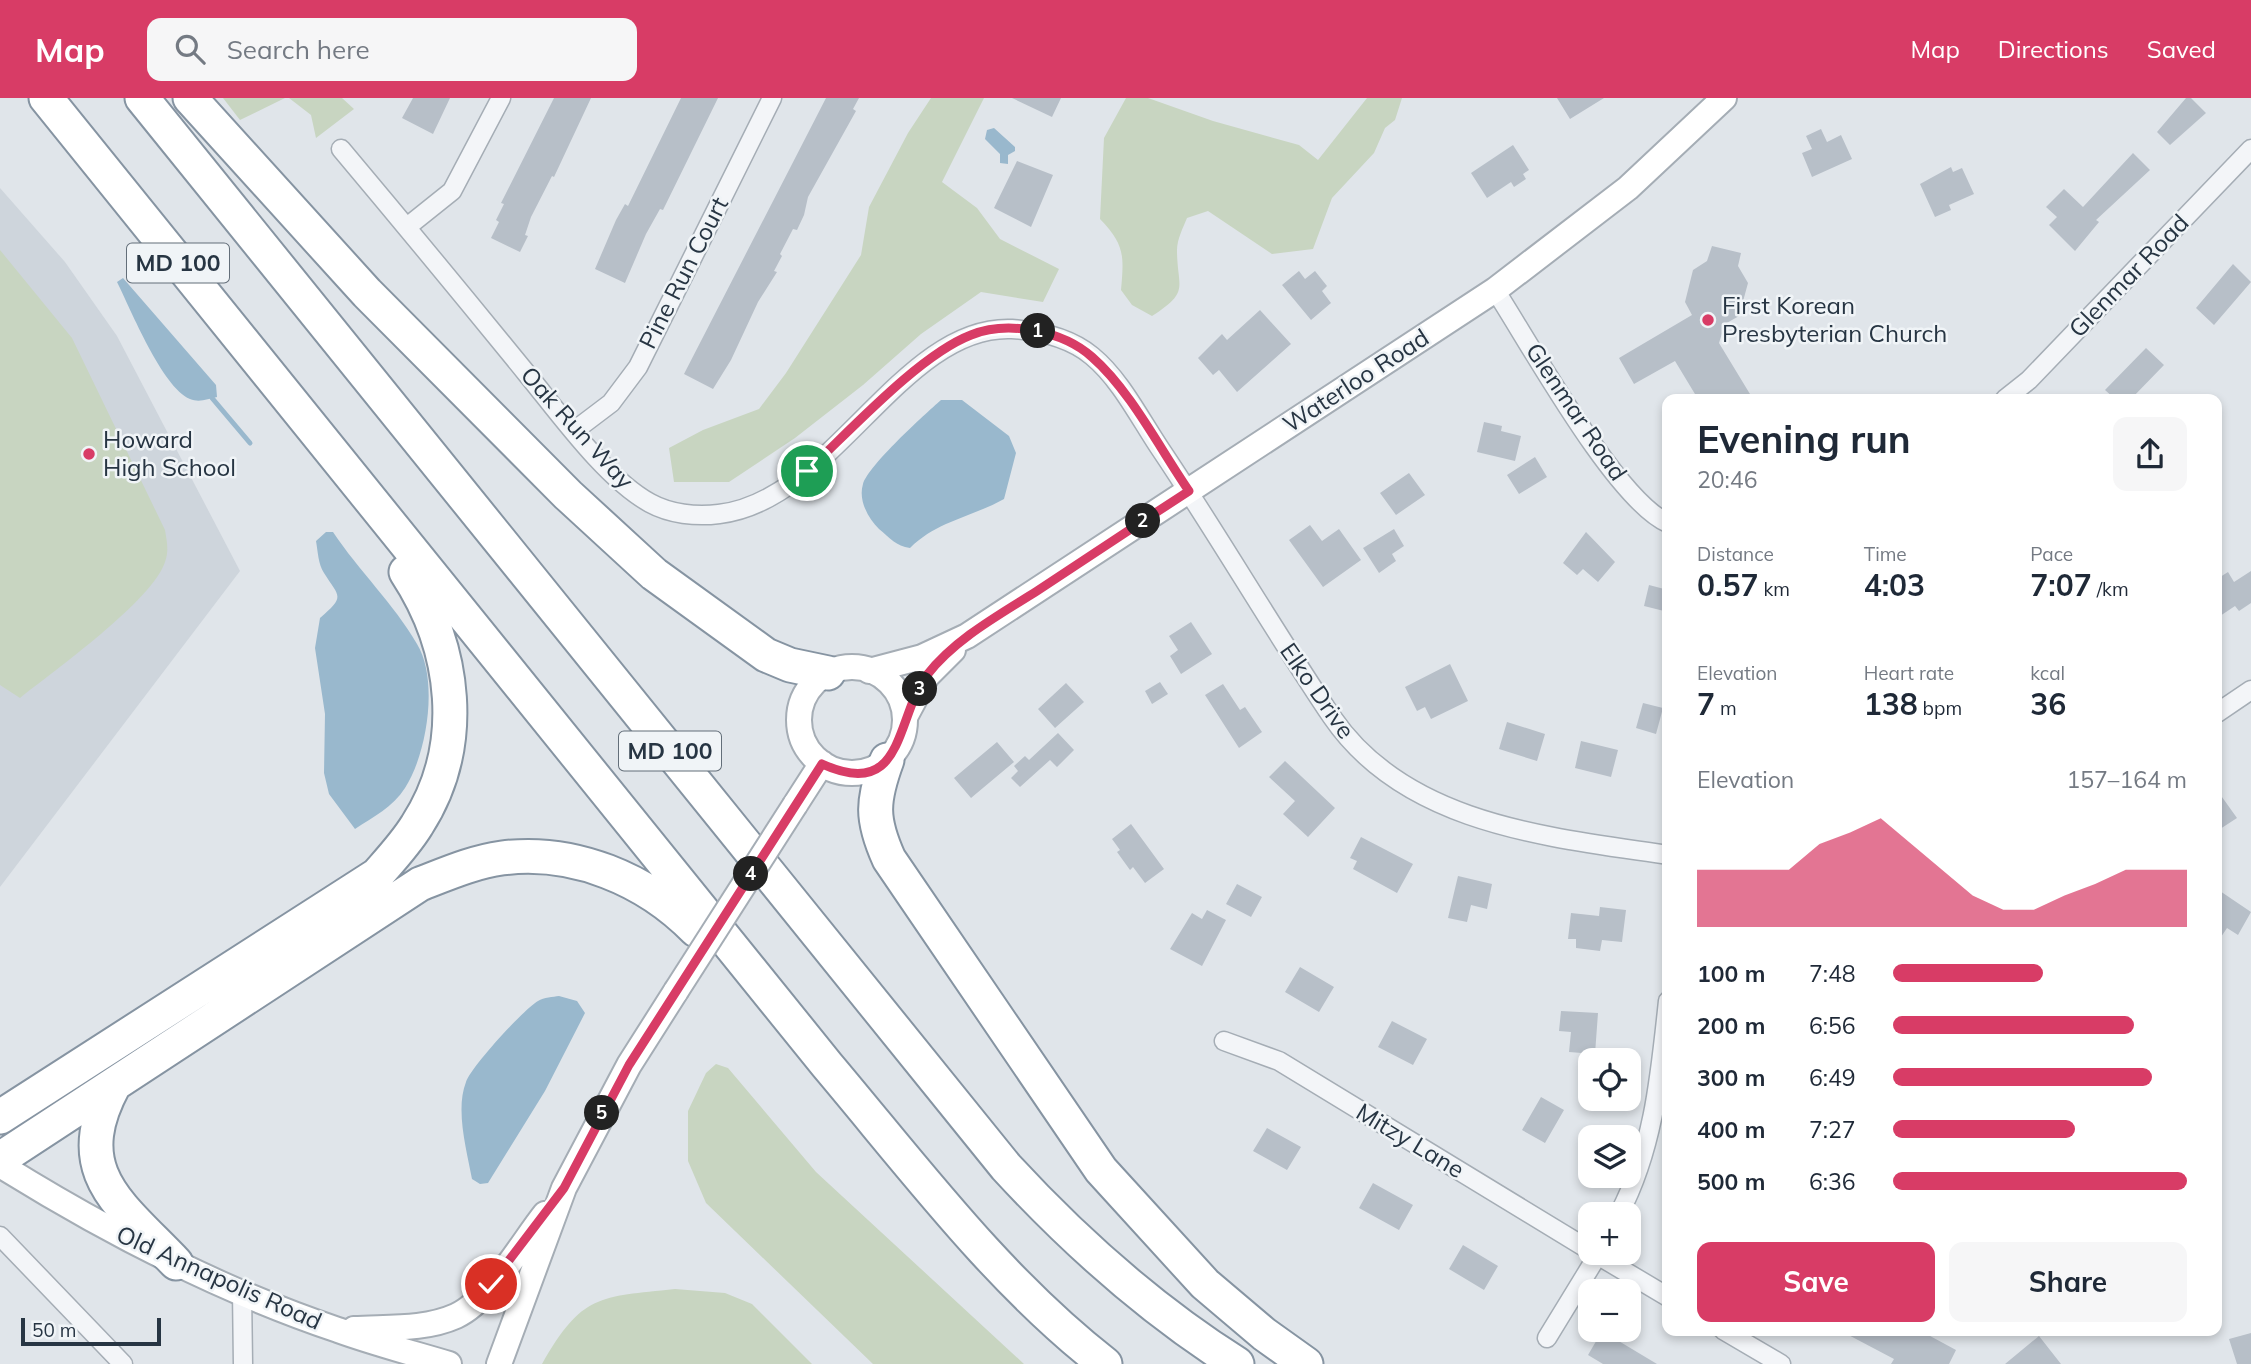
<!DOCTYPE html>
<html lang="en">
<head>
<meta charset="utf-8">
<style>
  :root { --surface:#fff; --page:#f6f6f7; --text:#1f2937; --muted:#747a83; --accent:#d83c66 }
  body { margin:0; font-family:Mulish,sans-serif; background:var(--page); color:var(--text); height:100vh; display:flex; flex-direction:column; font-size:26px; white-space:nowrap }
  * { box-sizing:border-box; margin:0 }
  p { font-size:23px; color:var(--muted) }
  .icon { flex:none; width:38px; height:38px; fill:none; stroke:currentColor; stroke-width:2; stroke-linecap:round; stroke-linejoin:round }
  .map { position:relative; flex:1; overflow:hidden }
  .details { position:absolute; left:1662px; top:296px; width:560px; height:942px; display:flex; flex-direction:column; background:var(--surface); border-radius:14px; box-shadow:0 4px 10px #0003 }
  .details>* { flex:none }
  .buttons { position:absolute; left:1578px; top:950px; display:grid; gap:14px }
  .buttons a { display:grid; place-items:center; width:63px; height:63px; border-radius:14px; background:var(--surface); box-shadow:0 4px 10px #0003; font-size:35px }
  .scale { position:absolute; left:21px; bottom:18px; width:140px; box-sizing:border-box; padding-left:7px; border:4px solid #273543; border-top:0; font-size:19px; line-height:24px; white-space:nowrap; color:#273543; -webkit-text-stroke:5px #f0f4f7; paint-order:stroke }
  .pin { position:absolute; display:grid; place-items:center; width:60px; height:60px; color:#fff; margin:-30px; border:4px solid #fff; border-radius:50%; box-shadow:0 2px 7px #0007 }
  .km { position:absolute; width:35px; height:35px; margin:-18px; border-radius:50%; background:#222; color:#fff; font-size:19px; line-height:35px; text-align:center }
  .round { display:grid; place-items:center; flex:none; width:74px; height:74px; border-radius:14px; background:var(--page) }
  .summary { display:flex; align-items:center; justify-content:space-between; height:119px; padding:0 35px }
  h1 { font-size:38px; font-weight:700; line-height:52px }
  .metrics { display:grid; grid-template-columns:repeat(3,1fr); gap:10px; height:119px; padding:7px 35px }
  .metrics div { display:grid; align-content:center }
  .metrics b { font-size:30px; font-weight:700 }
  .metrics small { font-size:19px; font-weight:400 }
  .metrics p { font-size:19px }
  .chart { height:196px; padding:14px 35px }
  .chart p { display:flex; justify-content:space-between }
  .chart svg { width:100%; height:126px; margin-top:7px; fill:var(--accent); opacity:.7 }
  .action { display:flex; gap:14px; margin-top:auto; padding:14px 35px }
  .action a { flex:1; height:80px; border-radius:14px; background:var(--accent); color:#fff; font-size:28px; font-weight:700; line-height:80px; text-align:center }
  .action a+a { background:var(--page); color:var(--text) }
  ul { padding:0 35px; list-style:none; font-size:23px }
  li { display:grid; grid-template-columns:112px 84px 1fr; align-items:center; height:52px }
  li i { height:18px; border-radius:9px; background:var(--accent) }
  header { display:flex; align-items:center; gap:42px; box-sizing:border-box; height:98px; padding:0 35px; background:var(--accent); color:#fff }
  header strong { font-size:33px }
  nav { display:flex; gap:38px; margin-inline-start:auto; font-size:24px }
  .search { width:490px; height:63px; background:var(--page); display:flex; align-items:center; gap:18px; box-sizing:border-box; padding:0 24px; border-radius:14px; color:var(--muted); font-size:26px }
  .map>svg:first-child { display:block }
  .built { fill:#ced5dc }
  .green { fill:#c8d5c1 }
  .water { fill:#99b8cd }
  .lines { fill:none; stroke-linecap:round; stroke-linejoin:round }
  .stream { stroke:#99b8cd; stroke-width:5 }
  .building { fill:#b7bfc8 }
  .minor-casing { stroke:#a5adb5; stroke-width:21 }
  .secondary-casing { stroke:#a5adb5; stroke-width:28 }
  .motorway-casing { stroke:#8694a2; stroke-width:37 }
  .minor { stroke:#f3f5f8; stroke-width:18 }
  .secondary { stroke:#fff; stroke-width:24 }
  .motorway { stroke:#fff; stroke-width:33 }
  .secondary-bridge-casing { stroke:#a5adb5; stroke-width:28; stroke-linecap:butt }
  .secondary-bridge { stroke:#fff; stroke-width:24 }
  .route-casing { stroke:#fff; stroke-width:14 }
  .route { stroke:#d83c66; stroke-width:9 }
  .poi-dot { fill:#d83c66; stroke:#f0f4f7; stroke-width:2.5 }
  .labels { text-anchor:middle; stroke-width:5; stroke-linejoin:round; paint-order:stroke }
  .shield { fill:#f0f4f7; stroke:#636e79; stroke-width:2 }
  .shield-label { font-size:23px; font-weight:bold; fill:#273543 }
  .street-label { font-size:24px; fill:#273543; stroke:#f0f4f7 }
  .poi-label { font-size:24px; fill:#273543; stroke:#f0f4f7; text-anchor:start }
</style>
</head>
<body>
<header>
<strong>Map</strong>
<div class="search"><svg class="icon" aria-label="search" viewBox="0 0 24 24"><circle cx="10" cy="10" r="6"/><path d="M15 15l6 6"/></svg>Search here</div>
<nav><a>Map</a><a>Directions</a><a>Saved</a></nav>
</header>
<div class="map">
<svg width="2251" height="1266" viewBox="0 0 2251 1266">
  <rect width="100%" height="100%" fill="#e0e5ea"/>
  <path class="built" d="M0 90 65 164 117 238 240 473 0 789Z"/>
  <path class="green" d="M223 0H285L240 22Z
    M289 0H342L354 11 316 40 311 17Z
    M931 0H984L942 84 977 110 1000 141 1059 171 1043 204 981 194 921 236 863 287 795 340 729 384H674L669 350 703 332 759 311 786 275 861 157 869 109 908 35Z
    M1126 0H1148L1213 23 1299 47 1318 62 1367 0H1402L1395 22 1385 30 1374 55 1332 100 1313 151 1272 156 1208 113 1187 120C1183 130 1177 141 1177 152 1177 190 1191 193 1152 218L1132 207 1121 192C1124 158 1125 147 1100 121L1104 40Z
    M0 152 72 240 165 432C167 444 169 453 165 464 152 503 55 572 20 600L0 587Z
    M716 966 728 970 816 1074 1024 1266H873L706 1105 688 1063V1013L706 975Z
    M675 1191 725 1195 752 1206 812 1266H542C582 1196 599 1199 675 1191Z"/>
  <path class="water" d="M994 30 1015 49V53L1008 57V66L1000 65V56L985 41 987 32Z
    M123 180 216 287 217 299C208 301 199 305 190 301 162 289 131 212 117 184Z
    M941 302H962L1009 338 1016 355 1004 401C972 419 937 423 910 450 896 448 890 440 879 431 868 420 858 402 863 386 869 367 924 317 941 302Z
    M326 434H333C359 473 394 506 417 546 439 582 427 656 405 690 393 709 373 719 355 731L329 696 324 675 325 616 315 550 320 520C346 498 339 499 324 475 318 466 318 454 316 443Z
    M559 898 577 903 585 915 545 993 488 1085 480 1086 472 1081C467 1053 455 1012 466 984 471 969 524 911 538 903 544 899 553 899 559 898Z"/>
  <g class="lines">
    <path class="stream" d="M212 300 250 345"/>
  </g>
  <path class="building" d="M413 0H450L433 36 402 20Z
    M554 0H591L554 79 552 78 531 119 525 137 528 138 520 154 491 140 499 124 496 122 504 106 501 105Z
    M681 0H718L663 112 660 111 646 136 625 185 595 171 616 122 625 106 628 108Z
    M826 0H859L853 11 856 13 808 99 804 117 797 132 793 131 780 156 782 158 774 173 777 174 758 204 731 262 713 291 684 276Z
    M1012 0H1061L1052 19Z
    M1557 0H1604L1570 21Z
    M2186 0H2191L2206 15 2170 47 2157 34Z
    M1821 31 1827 44 1841 37 1852 61 1812 79 1802 55 1812 51 1806 38Z
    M1513 47 1529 72 1523 76 1526 81 1514 89 1511 84 1487 100 1471 75Z
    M2133 55 2150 72 2096 122 2099 124 2075 153 2049 127 2057 119 2046 109 2064 91 2083 109Z
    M1017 63 1053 77 1031 129 994 110Z
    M1951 69 1953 74 1962 70 1974 96 1949 107 1951 112 1935 119 1920 86Z
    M1712 148 1741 155 1738 168 1748 185 1739 218 1725 226 1719 245 1753 301H1698L1675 263 1634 286 1619 260 1692 217 1685 204 1693 172 1707 163Z
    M2233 166 2251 184 2214 227 2196 210Z
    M1299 173 1305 181 1315 173 1327 188 1322 193 1331 205 1311 222 1282 187Z
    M1260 212 1291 246 1237 294 1219 272 1213 277 1198 260 1222 236 1227 242Z
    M2146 250 2164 267 2131 301H2115L2105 292Z
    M1484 324 1502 328 1501 333 1521 338 1515 363 1477 354Z
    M1535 359 1547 379 1519 396 1507 377Z
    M1409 375 1425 397 1396 417 1380 395Z
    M1310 427 1322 443 1339 431 1361 462 1323 489 1289 442Z
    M1394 431 1404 448 1392 456 1396 463 1379 475 1363 450Z
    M1586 434 1615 464 1598 484 1583 471 1577 477 1563 465Z
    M2251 473V505L2239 513 2235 508 2217 520V481L2228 474 2234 484Z
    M1649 487 1668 492V514L1644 508Z
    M1191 524 1212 556 1181 576 1170 558 1178 552 1169 538Z
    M1450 566 1468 603 1431 621 1425 609 1417 613 1405 589Z
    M1160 584 1168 596 1152 606 1145 593Z
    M1066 585 1084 604 1055 630 1038 611Z
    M1223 586 1240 612 1245 609 1262 634 1239 650 1205 597Z
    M1643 605 1663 610 1656 636 1636 630Z
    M1507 624 1545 636 1537 663 1499 651Z
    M1058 635 1074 652 1057 669 1050 662 1020 689 1011 680 1018 673 1014 668 1025 658 1029 662Z
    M1581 643 1618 652 1611 679 1575 670Z
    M997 644 1014 664 971 700 954 680Z
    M1285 663 1335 710 1308 739 1283 716 1295 703 1269 679Z
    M2217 692 2237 720 2217 733Z
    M1131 726 1164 771 1145 785 1133 769 1130 772 1117 754 1120 752 1112 741Z
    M1361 739 1413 766 1397 795 1353 771 1357 763 1350 760Z
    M1458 778 1492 786 1487 811 1471 807 1467 824 1448 820Z
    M1237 786 1262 799 1251 819 1226 806Z
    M2217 791 2251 814 2238 837 2227 830 2217 845Z
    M1600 809 1626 812 1622 844 1602 842 1600 853 1576 850V841H1568L1571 815 1599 818Z
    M1207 812 1226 822 1202 868 1170 851 1192 815 1202 821Z
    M1300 869 1334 889 1319 914 1285 894Z
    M1561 913 1598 915 1595 956 1569 954 1571 934 1559 933Z
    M1392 923 1427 941 1413 967 1378 949Z
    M1541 999 1564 1012 1545 1045 1522 1032Z
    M1267 1030 1301 1049 1287 1072 1253 1053Z
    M1373 1085 1413 1107 1399 1132 1359 1110Z
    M1463 1147 1498 1168 1484 1192 1449 1171Z
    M1839 1232H1919L1956 1252 1949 1266H1891L1894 1261Z
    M1602 1233 1657 1266H1603L1588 1257Z
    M2251 1235V1266H2237L2229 1241Z
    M2039 1238 2061 1266H2005Z"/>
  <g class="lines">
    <g class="minor-casing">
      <path id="minor" d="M341 51C404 126 466 201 527 276 559 315 606 381 650 405 670 416 696 419 719 416 833 403 902 226 1012 231 1040 233 1069 239 1092 258 1120 281 1139 319 1159 349 1219 438 1272 530 1332 619 1406 727 1549 739 1668 757
        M407 129 452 93 501 0
        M1495 192C1529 244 1616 403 1668 425
        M2005 301 2029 282 2251 51
        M574 333 611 305 638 269 772 0
        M2217 615 2251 592
        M1224 943 1279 963 1591 1153
        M1619 1116C1654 1049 1660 978 1668 903
        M0 1138 123 1266
        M1594 1155 1668 1199
        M242 1193 243 1266
        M1723 1232 1781 1266
        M1547 1240 1599 1155"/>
    </g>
    <g class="secondary-casing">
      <path id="secondary" d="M799 622a53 53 0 1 1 106 0a53 53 0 1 1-106 0Z
        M869 573 922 559 967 538 1495 192 1628 90 1724 0
        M905 619 927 578 953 552
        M795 707 822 665
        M0 1067C106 1133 219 1192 338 1232 374 1245 412 1255 449 1266
        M354 1231C387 1229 425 1232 456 1218 489 1203 522 1145 545 1116
        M499 1266 564 1090 629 967 676 893"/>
    </g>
    <g class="motorway-casing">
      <path id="motorway" d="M46 0 827 967C914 1070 998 1183 1105 1266
        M142 0 1006 1069C1076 1145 1150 1211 1237 1266
        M190 0 367 195 568 397 654 476 766 557 790 567 828 575
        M887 662C872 703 871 721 889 761L1101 1072 1205 1186 1264 1236 1306 1266
        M114 987C67 1074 120 1106 176 1165
        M0 1019 377 777C391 761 406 745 417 727 468 648 456 550 406 474
        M0 1061 420 786C446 776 473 764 502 760 574 751 646 781 696 832"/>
    </g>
    <use href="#minor" class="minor"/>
    <use href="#secondary" class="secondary"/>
    <use href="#motorway" class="motorway"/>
    <g class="secondary-bridge-casing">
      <path id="secondary-bridge" d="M676 893 795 707"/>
    </g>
    <use href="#secondary-bridge" class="secondary-bridge"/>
  </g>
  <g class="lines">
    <g class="route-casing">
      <path id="route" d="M491 1186 564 1090 629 967 822 666C905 704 895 620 927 577 955 541 999 517 1037 493 1087 460 1138 426 1189 393 1160 351 1130 292 1092 259 1063 233 1008 222 971 237 919 257 849 334 807 373"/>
    </g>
    <use href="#route" class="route"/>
  </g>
  <g class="poi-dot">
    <circle cx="1708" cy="222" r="7"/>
    <circle cx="89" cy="356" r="7"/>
  </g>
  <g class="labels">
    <g class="shield">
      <rect x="127" y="145.5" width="102" height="39" rx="5"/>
      <rect x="619" y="633.5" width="102" height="39" rx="5"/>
    </g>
    <g class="shield-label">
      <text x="178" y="173">MD 100</text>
      <text x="670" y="661">MD 100</text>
    </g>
    <g class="street-label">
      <text transform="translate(684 175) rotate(-63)" y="8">Pine Run Court</text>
      <text transform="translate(2129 178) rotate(-46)" y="8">Glenmar Road</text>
      <text transform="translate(1356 283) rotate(-33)" y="8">Waterloo Road</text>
      <text transform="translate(1576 314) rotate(56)" y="8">Glenmar Road</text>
      <text transform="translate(577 330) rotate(48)" y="8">Oak Run Way</text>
      <text transform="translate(1317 593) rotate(55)" y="8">Elko Drive</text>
      <text transform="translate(1410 1043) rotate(31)" y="8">Mitzy Lane</text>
      <text transform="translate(219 1180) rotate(24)" y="8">Old Annapolis Road</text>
    </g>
    <g class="poi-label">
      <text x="1722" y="216">First Korean<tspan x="1722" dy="28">Presbyterian Church</tspan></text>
      <text x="103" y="350">Howard<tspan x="103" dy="28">High School</tspan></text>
    </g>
  </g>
</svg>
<div class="buttons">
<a><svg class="icon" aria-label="locate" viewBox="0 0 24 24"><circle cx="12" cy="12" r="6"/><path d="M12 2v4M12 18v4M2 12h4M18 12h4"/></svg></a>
<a><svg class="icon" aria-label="layers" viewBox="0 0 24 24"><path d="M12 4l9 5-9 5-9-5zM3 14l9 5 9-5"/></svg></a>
<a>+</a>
<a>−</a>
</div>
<div class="scale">50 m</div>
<div class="pin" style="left:807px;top:373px;background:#1e9e55"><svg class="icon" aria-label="arrive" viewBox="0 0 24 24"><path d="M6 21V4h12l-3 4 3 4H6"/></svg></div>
<div class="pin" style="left:491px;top:1186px;background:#d93025"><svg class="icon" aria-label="check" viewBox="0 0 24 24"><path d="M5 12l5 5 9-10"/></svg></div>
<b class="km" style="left:1038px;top:233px">1</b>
<b class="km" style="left:1143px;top:423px">2</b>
<b class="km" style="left:920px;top:591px">3</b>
<b class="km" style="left:751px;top:776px">4</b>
<b class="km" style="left:602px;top:1015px">5</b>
<section class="details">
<div class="summary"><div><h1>Evening run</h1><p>20:46</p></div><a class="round"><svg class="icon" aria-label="share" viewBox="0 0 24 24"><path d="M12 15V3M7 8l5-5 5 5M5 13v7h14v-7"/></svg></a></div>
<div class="metrics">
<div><p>Distance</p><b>0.57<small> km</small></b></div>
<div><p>Time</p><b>4:03</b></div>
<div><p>Pace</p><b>7:07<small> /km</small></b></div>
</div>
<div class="metrics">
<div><p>Elevation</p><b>7<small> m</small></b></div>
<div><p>Heart rate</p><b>138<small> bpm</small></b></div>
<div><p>kcal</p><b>36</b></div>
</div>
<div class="chart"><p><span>Elevation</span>157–164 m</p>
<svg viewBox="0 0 160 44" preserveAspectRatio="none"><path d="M0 44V24L10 24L20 24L30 24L40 15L50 11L60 6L70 15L80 24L90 33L100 38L110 38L120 33L130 29L140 24L150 24L160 24V44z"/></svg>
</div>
<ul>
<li><b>100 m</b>7:48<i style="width:51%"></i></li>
<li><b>200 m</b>6:56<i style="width:82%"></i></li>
<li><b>300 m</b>6:49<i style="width:88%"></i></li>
<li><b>400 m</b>7:27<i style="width:62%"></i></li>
<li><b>500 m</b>6:36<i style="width:100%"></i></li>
</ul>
<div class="action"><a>Save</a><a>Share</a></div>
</section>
</div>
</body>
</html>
